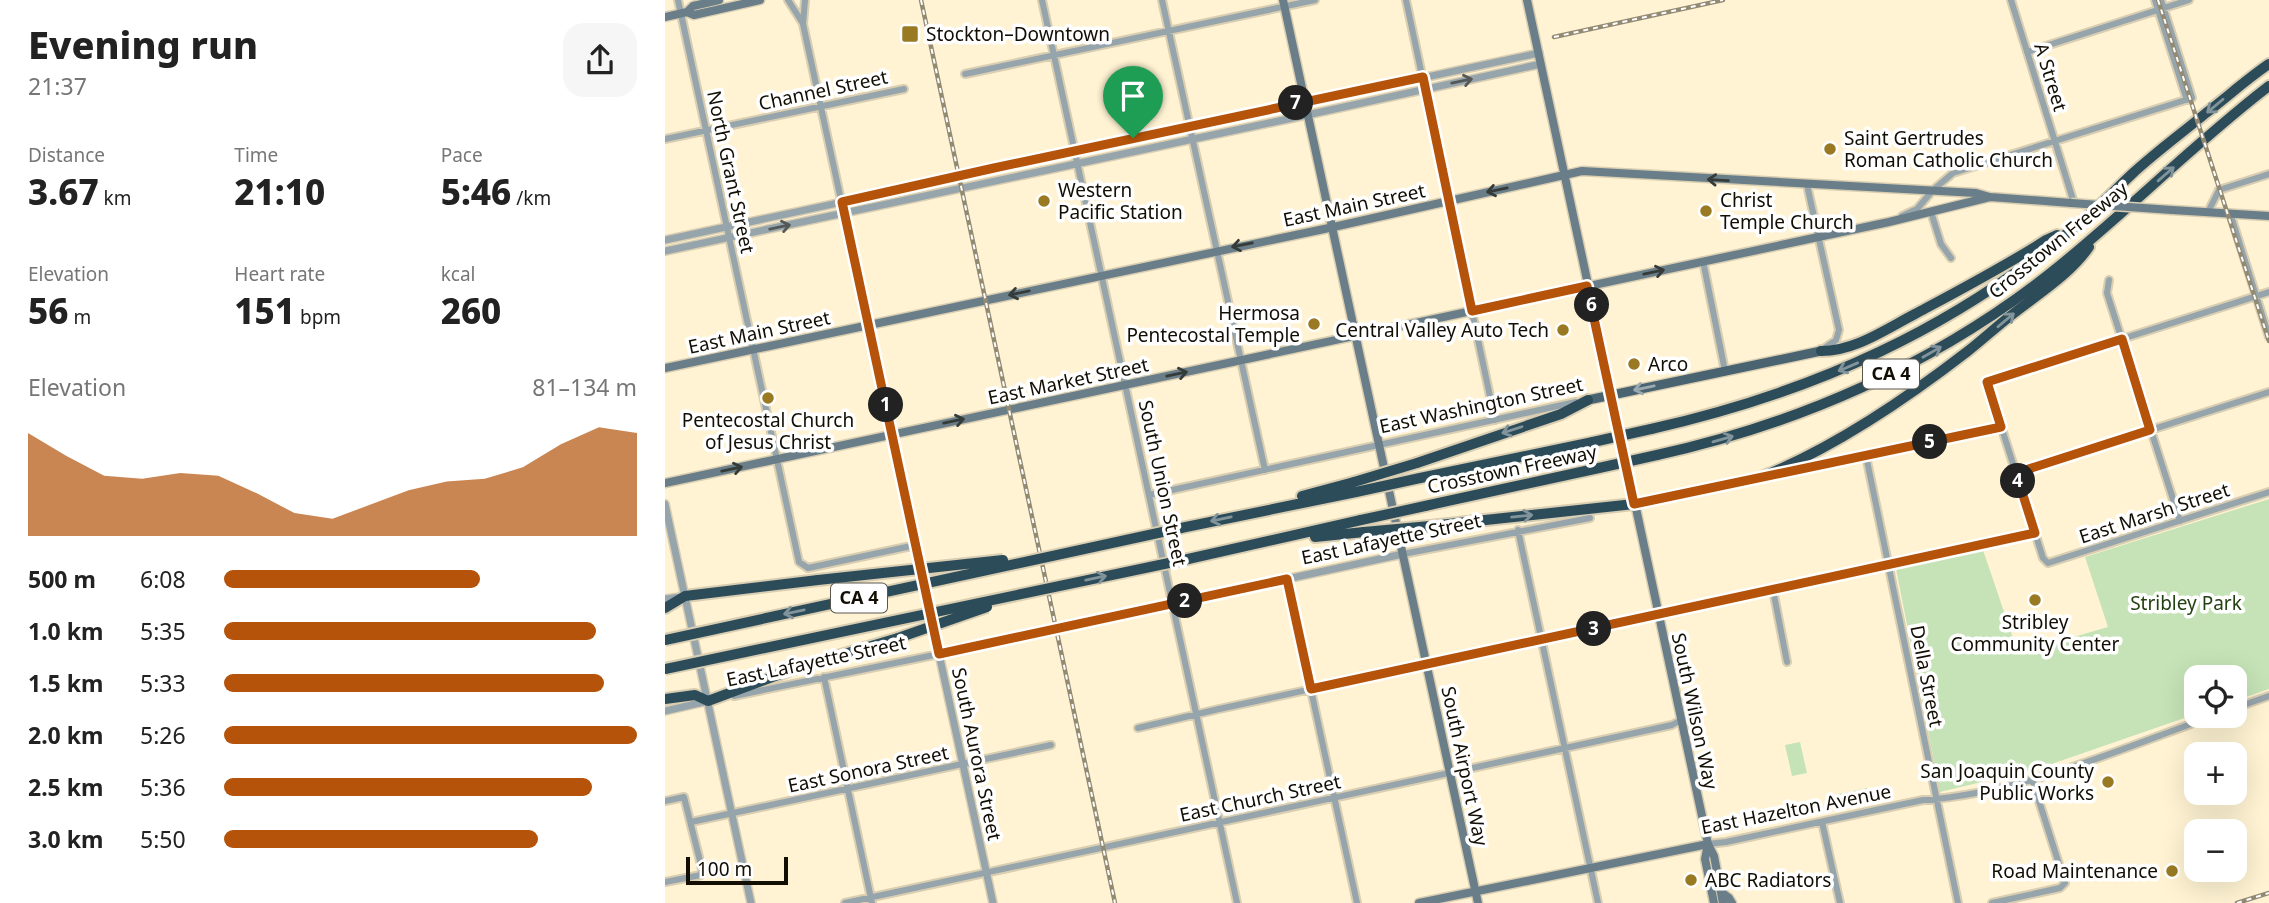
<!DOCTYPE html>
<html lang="en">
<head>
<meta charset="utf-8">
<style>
  :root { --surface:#fff; --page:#f6f6f6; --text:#222; --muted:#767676; --accent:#b45309 }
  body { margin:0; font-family:"Noto Sans",sans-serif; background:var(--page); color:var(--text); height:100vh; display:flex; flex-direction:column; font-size:26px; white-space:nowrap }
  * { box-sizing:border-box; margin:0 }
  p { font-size:23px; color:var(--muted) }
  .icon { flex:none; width:38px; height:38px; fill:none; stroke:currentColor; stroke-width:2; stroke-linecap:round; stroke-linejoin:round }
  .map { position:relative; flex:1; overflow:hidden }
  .details { display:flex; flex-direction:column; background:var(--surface); width:665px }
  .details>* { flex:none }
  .fabs { position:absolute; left:1519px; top:665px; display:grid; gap:14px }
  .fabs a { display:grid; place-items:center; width:63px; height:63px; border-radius:14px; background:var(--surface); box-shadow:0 7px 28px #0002; font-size:35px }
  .scale { position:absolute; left:21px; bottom:18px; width:102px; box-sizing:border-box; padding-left:7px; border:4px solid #120e04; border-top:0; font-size:19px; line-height:24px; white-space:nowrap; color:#120e04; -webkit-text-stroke:5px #fff; paint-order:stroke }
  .pin { position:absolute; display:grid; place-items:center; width:60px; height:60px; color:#fff; margin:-72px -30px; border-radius:50% 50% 50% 0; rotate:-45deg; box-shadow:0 0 7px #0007 }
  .pin .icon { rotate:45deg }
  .km { position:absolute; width:35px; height:35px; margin:-18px; border-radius:50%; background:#222; color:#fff; font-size:19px; line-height:35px; text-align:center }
  .round { display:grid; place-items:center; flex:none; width:74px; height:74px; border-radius:21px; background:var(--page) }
  .head { display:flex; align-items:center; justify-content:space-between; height:119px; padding:0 28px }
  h1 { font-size:38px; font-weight:800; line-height:52px }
  .metrics { display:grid; grid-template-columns:repeat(3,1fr); gap:10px; height:119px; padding:7px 28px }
  .metrics div { display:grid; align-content:center }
  .metrics b { font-size:35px; font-weight:800 }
  .metrics small { font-size:19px; font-weight:400 }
  .metrics p { font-size:19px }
  .chart { height:196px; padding:14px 28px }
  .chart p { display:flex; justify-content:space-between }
  .chart svg { width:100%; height:126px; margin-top:7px; fill:var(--accent); opacity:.7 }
  ul { padding:0 28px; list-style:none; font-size:23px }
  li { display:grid; grid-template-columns:112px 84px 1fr; align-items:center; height:52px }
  li i { height:18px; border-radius:9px; background:var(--accent) }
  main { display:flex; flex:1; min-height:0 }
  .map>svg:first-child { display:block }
  .green { fill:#c5e3b6 }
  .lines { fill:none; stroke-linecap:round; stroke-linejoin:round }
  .minor-casing { stroke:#d9ceb2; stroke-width:10 }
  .tertiary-casing { stroke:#d9ceb2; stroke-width:10 }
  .secondary-casing { stroke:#d9ceb2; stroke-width:11 }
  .primary-casing { stroke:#d9ceb2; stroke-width:12 }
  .motorway-casing { stroke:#d9ceb2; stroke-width:14 }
  .minor { stroke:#96a4ac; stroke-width:6 }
  .tertiary { stroke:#96a4ac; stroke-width:7 }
  .secondary { stroke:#697e89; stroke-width:8 }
  .primary { stroke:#496370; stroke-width:9 }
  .motorway { stroke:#2d4c5a; stroke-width:10 }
  .rail-casing { stroke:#938a74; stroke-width:4.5 }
  .rail { stroke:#fff; stroke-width:2; stroke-dasharray:5; stroke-linecap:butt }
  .secondary-bridge-casing { stroke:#d9ceb2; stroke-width:11; stroke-linecap:butt }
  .motorway-bridge-casing { stroke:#d9ceb2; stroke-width:14; stroke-linecap:butt }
  .secondary-bridge { stroke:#697e89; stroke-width:8 }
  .motorway-bridge { stroke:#2d4c5a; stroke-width:10 }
  .oneway { stroke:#545958 }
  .oneway2 { stroke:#81949c }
  .oneway3 { stroke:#353b39 }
  .oneway4 { stroke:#9ba9b0 }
  .route-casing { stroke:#fff; stroke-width:14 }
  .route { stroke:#b45309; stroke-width:9 }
  .poi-dot { fill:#997922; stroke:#fff; stroke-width:2.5 }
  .labels { text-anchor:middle; stroke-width:7; stroke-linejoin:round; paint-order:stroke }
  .shield { fill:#fff; stroke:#59564f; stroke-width:2 }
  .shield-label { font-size:18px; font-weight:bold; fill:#120e04 }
  .poi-label { font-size:19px; fill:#120e04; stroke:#fff; text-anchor:start }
  .street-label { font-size:19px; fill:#120e04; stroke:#fff }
  .park-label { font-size:19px; fill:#244111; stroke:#fff }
</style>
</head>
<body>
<main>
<section class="details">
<div class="head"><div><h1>Evening run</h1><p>21:37</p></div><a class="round"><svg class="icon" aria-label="share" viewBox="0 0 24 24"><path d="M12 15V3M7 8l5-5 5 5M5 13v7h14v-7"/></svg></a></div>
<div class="metrics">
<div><p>Distance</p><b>3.67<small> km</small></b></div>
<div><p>Time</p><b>21:10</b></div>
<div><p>Pace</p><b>5:46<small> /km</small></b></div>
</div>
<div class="metrics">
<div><p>Elevation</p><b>56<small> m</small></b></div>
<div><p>Heart rate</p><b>151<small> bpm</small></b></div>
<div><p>kcal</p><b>260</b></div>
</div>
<div class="chart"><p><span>Elevation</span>81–134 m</p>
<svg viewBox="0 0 160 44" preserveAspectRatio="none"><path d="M0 44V8L10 16L20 23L30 24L40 22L50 23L60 29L70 36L80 38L90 33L100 28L110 25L120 24L130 20L140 12L150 6L160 8V44z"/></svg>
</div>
<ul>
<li><b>500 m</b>6:08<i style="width:62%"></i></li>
<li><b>1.0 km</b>5:35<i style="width:90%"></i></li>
<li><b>1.5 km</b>5:33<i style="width:92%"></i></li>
<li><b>2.0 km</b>5:26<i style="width:100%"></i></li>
<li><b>2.5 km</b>5:36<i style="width:89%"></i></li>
<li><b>3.0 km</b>5:50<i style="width:76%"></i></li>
</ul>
</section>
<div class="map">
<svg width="1604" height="903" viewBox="0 0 1604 903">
  <rect width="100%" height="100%" fill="#fff3d3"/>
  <path class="green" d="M1604 499V689L1570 701V677H1531V714L1375 768 1275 792 1231 569 1318 550 1353 653 1443 627 1420 557Z
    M1135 742 1142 773 1127 776 1120 745Z
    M1202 788 1204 798 1167 806 1164 796Z"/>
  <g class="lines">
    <g class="minor-casing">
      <path id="minor" d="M13 0 134 562 143 568 251 545
        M123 0 137 22
        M377 0 572 903
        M497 0 600 470
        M741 0 830 420
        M1346 0 1409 203
        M1490 0 1522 100
        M1362 52 1524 0
        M300 74 650 0
        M0 139 239 89
        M1142 185 1174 330 1171 340 1157 350
        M1266 212 1276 244 1286 258
        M1543 212 1554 190 1604 174
        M1565 213 1604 337
        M1237 216 1252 209 1268 190 1288 173 1527 98 1496 0
        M1038 261 1060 371
        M1444 280 1442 293 1515 521
        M1604 292 1322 382 1378 558 1383 563 1604 492
        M1201 456 1293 903
        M1118 472 1336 427
        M1351 473 1604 392
        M484 495 911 402
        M853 530 933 903
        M738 554 925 518
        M622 579 692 903
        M1108 590 1122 662
        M159 677 207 903
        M69 696 274 654 138 24 140 0
        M1570 708 1604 696
        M473 728 554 709 1370 533
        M0 801 19 797 37 869 36 875 0 882
        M26 822 386 745
        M1157 822 1175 903
        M1043 844 1061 842 1258 800C1358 793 1455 749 1548 716
        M180 903 1007 725 1016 720
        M1327 903 1395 888 1400 883 1367 779"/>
    </g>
    <g class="tertiary-casing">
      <path id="tertiary" d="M0 240 874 53
        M0 251 642 115 876 64
        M0 504 86 903
        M0 599 16 597
        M0 711 43 701
        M328 903 274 654 738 554"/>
    </g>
    <g class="secondary-casing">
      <path id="secondary" d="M618 0 813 903
        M862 0 1043 844 1049 856 1058 903
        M22 12 28 6 54 0
        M0 17 22 12 29 15 95 0
        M1507 210 1604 216
        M0 368 664 228 917 171 1311 193 1325 197 1406 203
        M0 483 1224 222 1325 197
        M1043 844 1040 859 1049 903
        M1056 892 1064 898 1067 903
        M754 903 1043 844"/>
    </g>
    <g class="primary-casing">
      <path id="primary" d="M923 400 1156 351
        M969 504 1099 476"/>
    </g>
    <g class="motorway-casing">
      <path id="motorway" d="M1156 351C1190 351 1221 329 1250 314 1295 290 1339 267 1381 240L1392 235
        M986 429C1150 392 1289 329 1417 221 1435 206 1451 189 1467 174 1491 152 1517 133 1541 113 1562 97 1582 79 1604 64
        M992 455C1133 424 1268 365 1383 275 1459 215 1527 145 1604 86
        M752 463 896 414 923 400
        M1099 476C1172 446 1241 399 1303 351 1317 340 1330 328 1344 317 1370 296 1405 275 1424 247
        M755 478 928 442
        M637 496 689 482
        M760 506 934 468
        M765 526 969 504
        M516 528 691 492
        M650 537 699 532
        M523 559 696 520
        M0 608 20 596 153 580
        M0 699 30 695 43 701 129 669 233 638"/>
    </g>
    <use href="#minor" class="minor"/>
    <use href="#tertiary" class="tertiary"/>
    <use href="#secondary" class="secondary"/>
    <use href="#primary" class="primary"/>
    <use href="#motorway" class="motorway"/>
    <g class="rail-casing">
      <path id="rail" d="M256 0 450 903
        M1493 0 1604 341
        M889 37 1058 0
        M1572 903 1604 893"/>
    </g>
    <use href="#rail" class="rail"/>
    <g class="secondary-bridge-casing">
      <path id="secondary-bridge" d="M1406 203 1507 210"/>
    </g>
    <g class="motorway-bridge-casing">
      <path id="motorway-bridge" d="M928 442 986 429
        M934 468 992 455
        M689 482 752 463
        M691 492 755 478
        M696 520 760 506
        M699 532 765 526
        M153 580 338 560
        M233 638 322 607
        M0 640 516 528
        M0 669 523 559"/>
    </g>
    <use href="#secondary-bridge" class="secondary-bridge"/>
    <use href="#motorway-bridge" class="motorway-bridge"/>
  </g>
  <defs><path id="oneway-shaft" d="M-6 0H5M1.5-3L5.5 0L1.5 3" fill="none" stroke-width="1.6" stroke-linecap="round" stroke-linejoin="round" transform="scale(1.75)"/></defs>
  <g class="oneway">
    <use href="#oneway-shaft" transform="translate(797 81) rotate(-12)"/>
    <use href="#oneway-shaft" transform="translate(115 227) rotate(-12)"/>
  </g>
  <g class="oneway2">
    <use href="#oneway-shaft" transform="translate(1550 106) rotate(140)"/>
    <use href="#oneway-shaft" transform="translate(1501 174) rotate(-41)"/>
    <use href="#oneway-shaft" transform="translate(1341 320) rotate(-40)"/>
    <use href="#oneway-shaft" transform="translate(1267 352) rotate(-30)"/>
    <use href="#oneway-shaft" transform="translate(1183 367) rotate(157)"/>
    <use href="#oneway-shaft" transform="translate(847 430) rotate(162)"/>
    <use href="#oneway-shaft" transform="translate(1058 439) rotate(-16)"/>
    <use href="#oneway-shaft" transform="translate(857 516) rotate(-6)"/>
    <use href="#oneway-shaft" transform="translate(556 519) rotate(168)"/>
    <use href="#oneway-shaft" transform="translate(431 578) rotate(-12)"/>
    <use href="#oneway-shaft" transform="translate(129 612) rotate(168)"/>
  </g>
  <g class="oneway3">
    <use href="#oneway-shaft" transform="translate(1053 180) rotate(-177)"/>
    <use href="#oneway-shaft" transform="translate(832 190) rotate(168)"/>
    <use href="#oneway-shaft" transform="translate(577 245) rotate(169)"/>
    <use href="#oneway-shaft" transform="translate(989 272) rotate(-12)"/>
    <use href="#oneway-shaft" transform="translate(354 293) rotate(168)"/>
    <use href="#oneway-shaft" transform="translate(512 374) rotate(-12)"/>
    <use href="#oneway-shaft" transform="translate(289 421) rotate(-12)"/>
    <use href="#oneway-shaft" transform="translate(67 469) rotate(-12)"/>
  </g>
  <use class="oneway4" href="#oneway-shaft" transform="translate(979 388) rotate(168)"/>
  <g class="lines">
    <g class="route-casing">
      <path id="route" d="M758 77 807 311 922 286 969 504 1336 427 1322 382 1457 339 1485 430 1351 473 1370 533 646 689 622 579 274 654 177 202 329 168Z"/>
    </g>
    <use href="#route" class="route"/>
  </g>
  <g class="poi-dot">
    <rect x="236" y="25" width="18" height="18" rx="3.5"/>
    <circle cx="1165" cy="149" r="7"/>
    <circle cx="379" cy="201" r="7"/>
    <circle cx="1041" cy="211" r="7"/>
    <circle cx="649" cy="324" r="7"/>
    <circle cx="898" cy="330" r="7"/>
    <circle cx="969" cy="364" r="7"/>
    <circle cx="103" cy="398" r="7"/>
    <circle cx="1370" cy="600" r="7"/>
    <circle cx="1443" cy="782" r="7"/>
    <circle cx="1507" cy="871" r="7"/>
    <circle cx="1026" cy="880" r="7"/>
  </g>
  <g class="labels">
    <g class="shield">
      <rect x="1198" y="359.5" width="56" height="29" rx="5"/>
      <rect x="166" y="583.5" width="56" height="29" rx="5"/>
    </g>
    <g class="shield-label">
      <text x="1226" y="380">CA 4</text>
      <text x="194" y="604">CA 4</text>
    </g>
    <g class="poi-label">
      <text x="261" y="41">Stockton–Downtown</text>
      <text x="1179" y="145">Saint Gertrudes<tspan x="1179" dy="22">Roman Catholic Church</tspan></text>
      <text x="393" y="197">Western<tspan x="393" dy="22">Pacific Station</tspan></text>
      <text x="1055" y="207">Christ<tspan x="1055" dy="22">Temple Church</tspan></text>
      <text x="635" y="320" text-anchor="end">Hermosa<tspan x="635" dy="22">Pentecostal Temple</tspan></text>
      <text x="884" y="337" text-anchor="end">Central Valley Auto Tech</text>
      <text x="983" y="371">Arco</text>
      <text x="103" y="427" text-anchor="middle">Pentecostal Church<tspan x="103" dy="22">of Jesus Christ</tspan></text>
      <text x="1370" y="629" text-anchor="middle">Stribley<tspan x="1370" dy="22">Community Center</tspan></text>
      <text x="1429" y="778" text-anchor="end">San Joaquin County<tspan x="1429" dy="22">Public Works</tspan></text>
      <text x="1493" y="878" text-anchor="end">Road Maintenance</text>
      <text x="1040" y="887">ABC Radiators</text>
    </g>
    <g class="street-label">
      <text transform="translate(1386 77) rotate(73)" y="7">A Street</text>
      <text transform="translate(158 90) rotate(-12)" y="7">Channel Street</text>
      <text transform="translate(66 172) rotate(78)" y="7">North Grant Street</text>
      <text transform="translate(689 205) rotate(-12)" y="7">East Main Street</text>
      <text transform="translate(1393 240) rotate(-39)" y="7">Crosstown Freeway</text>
      <text transform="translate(94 332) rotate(-12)" y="7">East Main Street</text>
      <text transform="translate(403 381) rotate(-12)" y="7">East Market Street</text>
      <text transform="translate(816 405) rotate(-12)" y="7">East Washington Street</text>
      <text transform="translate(847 469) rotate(-12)" y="7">Crosstown Freeway</text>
      <text transform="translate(498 483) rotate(78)" y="7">South Union Street</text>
      <text transform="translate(1489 513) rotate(-18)" y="7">East Marsh Street</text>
      <text transform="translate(726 539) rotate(-12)" y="7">East Lafayette Street</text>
      <text transform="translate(151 661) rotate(-12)" y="7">East Lafayette Street</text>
      <text transform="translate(1262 676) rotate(79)" y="7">Della Street</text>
      <text transform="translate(1030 711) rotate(78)" y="7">South Wilson Way</text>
      <text transform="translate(312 754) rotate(78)" y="7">South Aurora Street</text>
      <text transform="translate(800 766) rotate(78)" y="7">South Airport Way</text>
      <text transform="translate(203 769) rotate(-12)" y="7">East Sonora Street</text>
      <text transform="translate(595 798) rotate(-12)" y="7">East Church Street</text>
      <text transform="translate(1131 809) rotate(-11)" y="7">East Hazelton Avenue</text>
    </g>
    <g class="park-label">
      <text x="1521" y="610">Stribley Park</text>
    </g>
  </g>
</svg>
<div class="fabs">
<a><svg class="icon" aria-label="locate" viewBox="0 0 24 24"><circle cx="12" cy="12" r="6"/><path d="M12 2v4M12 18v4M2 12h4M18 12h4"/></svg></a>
<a>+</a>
<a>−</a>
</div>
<div class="scale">100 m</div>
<div class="pin" style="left:468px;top:138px;background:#1e9e55"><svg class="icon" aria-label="arrive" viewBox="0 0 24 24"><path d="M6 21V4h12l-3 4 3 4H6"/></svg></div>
<b class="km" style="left:221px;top:405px">1</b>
<b class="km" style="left:520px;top:601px">2</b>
<b class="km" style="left:929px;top:629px">3</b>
<b class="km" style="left:1353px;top:481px">4</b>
<b class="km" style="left:1265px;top:442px">5</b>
<b class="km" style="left:927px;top:305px">6</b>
<b class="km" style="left:631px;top:103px">7</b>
</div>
</main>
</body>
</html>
